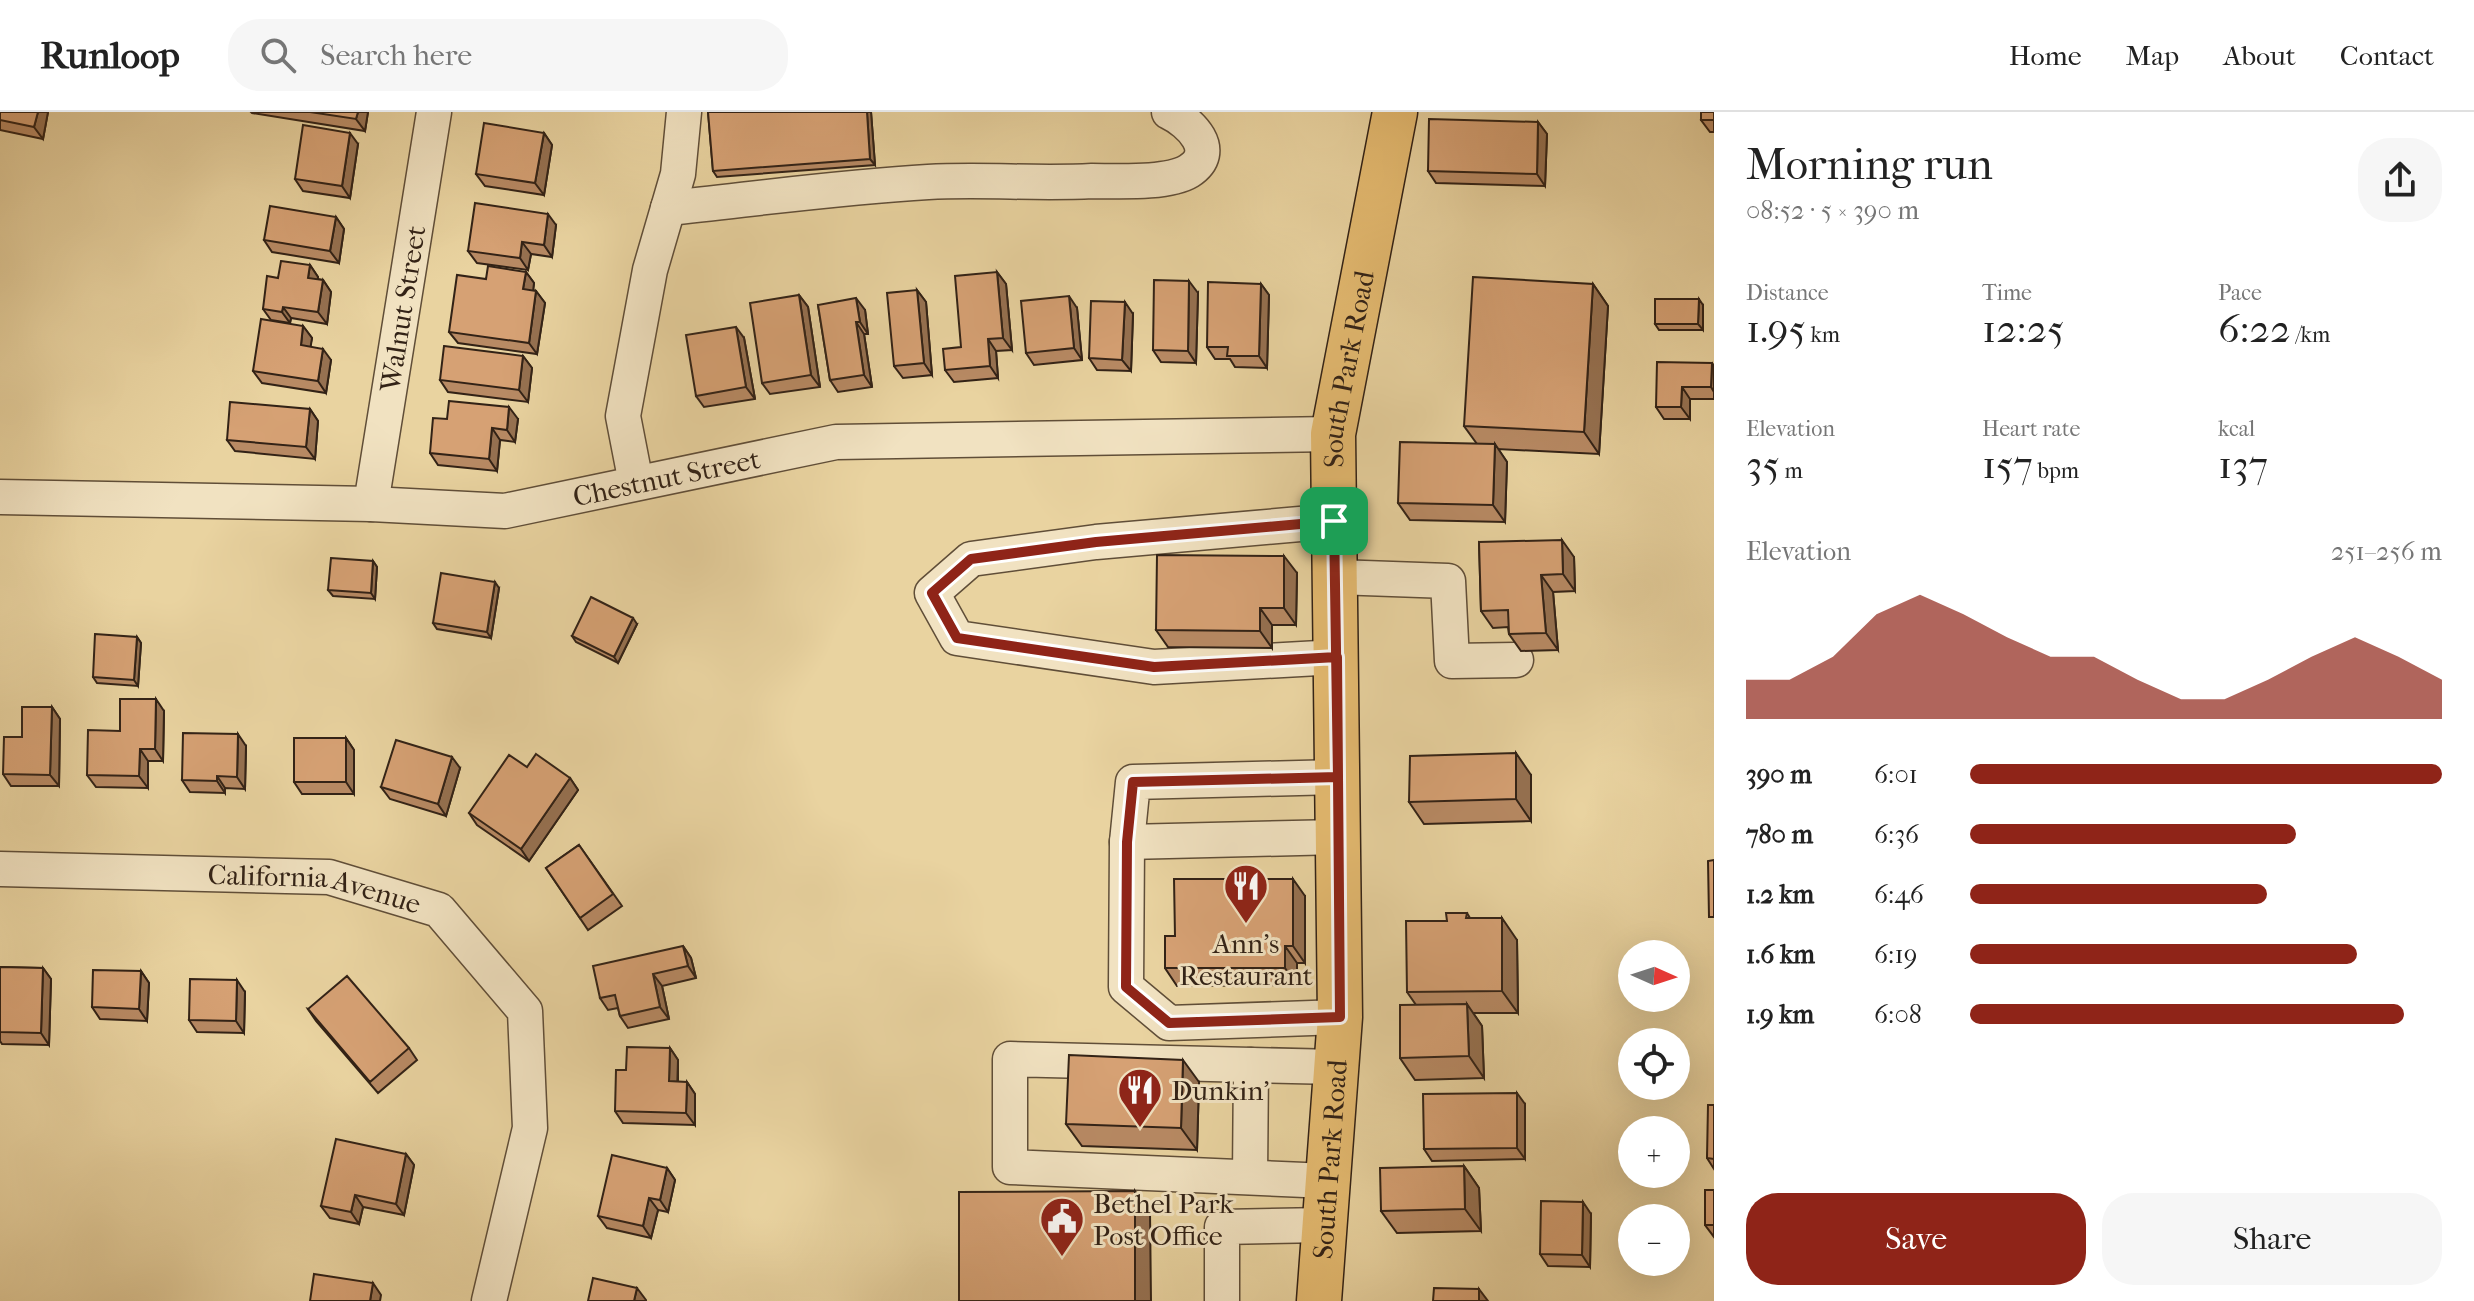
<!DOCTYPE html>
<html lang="en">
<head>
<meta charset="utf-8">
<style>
  :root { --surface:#fff; --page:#f6f6f6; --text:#222; --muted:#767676; --line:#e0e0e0; --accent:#8f2418 }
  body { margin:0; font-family:"IM FELL French Canon",serif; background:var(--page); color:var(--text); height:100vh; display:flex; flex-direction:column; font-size:30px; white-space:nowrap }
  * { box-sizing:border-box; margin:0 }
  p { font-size:26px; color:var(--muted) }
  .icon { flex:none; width:44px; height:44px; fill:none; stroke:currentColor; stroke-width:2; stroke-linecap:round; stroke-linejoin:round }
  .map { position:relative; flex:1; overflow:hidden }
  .drawer { display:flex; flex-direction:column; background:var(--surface); width:760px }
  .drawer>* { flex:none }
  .needle { width:52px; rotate:93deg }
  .fabs { position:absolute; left:1618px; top:828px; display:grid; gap:16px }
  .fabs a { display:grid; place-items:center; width:72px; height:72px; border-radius:50%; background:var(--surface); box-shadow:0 8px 32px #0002; font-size:40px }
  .pin { position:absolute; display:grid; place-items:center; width:68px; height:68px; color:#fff; margin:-34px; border-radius:16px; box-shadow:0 4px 12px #0006 }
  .round { display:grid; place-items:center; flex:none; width:84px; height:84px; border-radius:32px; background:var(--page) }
  .headline { display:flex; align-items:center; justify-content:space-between; height:136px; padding:0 32px }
  h1 { font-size:44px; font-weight:600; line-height:60px }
  .metrics { display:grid; grid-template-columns:repeat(3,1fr); gap:12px; height:136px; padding:8px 32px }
  .metrics div { display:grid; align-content:center }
  .metrics b { font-size:40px; font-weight:600 }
  .metrics small { font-size:22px; font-weight:400 }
  .metrics p { font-size:22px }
  .chart { height:224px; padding:16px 32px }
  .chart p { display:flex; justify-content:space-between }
  .chart svg { width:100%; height:144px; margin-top:8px; fill:var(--accent); opacity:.7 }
  .button { display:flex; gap:16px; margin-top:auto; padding:16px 32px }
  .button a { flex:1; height:92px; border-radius:32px; background:var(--accent); color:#fff; font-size:32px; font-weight:600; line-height:92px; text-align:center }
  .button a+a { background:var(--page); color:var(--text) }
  ul { padding:0 32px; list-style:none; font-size:26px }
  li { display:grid; grid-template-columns:128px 96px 1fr; align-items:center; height:60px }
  li i { height:20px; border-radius:10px; background:var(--accent) }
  header { display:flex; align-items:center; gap:48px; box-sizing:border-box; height:112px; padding:0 40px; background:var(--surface); border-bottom:2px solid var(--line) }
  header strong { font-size:38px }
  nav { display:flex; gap:44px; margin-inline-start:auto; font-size:28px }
  .search { width:560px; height:72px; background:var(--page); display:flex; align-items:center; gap:20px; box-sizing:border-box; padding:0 28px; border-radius:32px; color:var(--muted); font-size:30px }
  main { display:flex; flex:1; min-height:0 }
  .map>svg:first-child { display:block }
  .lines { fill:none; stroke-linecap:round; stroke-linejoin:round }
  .minor-casing { stroke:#604e38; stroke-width:37 }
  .major-casing { stroke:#322216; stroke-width:47 }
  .minor { stroke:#f1e2c1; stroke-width:34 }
  .major { stroke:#e4ba70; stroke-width:44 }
  .wall { fill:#b88a64; stroke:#322216; stroke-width:2 }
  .shaded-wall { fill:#967151; stroke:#322216; stroke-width:2 }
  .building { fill:#d6a174; stroke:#322216; stroke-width:2 }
  .route-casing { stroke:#fff; stroke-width:16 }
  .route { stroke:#8f2418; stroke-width:10 }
  .labels { text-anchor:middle; stroke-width:6; stroke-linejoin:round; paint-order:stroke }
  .street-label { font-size:28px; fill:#322216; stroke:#f1e2c1 }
  .poi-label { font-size:28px; fill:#322216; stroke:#f1e2c1; text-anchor:start }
</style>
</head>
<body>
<header>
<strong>Runloop</strong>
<div class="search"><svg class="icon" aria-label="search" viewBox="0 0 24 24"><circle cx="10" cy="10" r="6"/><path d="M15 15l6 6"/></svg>Search here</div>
<nav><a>Home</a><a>Map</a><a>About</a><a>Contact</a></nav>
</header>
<main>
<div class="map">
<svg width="1714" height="1189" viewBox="0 0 1714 1189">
  <rect width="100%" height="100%" fill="#e9d3a0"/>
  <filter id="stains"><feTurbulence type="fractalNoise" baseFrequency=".0025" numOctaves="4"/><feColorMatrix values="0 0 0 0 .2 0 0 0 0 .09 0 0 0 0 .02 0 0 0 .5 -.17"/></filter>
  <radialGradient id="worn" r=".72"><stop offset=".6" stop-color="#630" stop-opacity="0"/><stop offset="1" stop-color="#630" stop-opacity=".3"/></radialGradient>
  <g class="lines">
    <g class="minor-casing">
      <g id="minor">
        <path d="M668 96C754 87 841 75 928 70 983 67 1038 72 1092 69 1117 69 1168 72 1189 59 1220 39 1190 10 1169 0"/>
        <path d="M636 371 623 304 650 158 678 62 684 0"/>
        <path id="s1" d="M0 385 371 392 505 399 836 330 1333 322"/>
        <path id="s2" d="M371 392 434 0"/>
        <path d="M1334 409 1096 430 971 447 932 481 957 526 1154 555 1337 545"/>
        <path d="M1336 465 1448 469 1452 549 1516 548"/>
        <path d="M1338 665 1133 670 1127 730 1126 875 1169 911 1340 905"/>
        <path d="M1127 730 1339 725"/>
        <path id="s3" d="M0 757 329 765 439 798 525 899 530 1016 489 1189"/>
        <path d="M1250 1065 1251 953"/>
        <path d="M1328 1069 1010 1055V947L1336 955"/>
        <path d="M1222 1189V1115L1325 1113"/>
      </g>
    </g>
    <g class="major-casing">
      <g id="major">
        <path id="s4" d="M1319 1189 1340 905 1333 322 1395 0"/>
      </g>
    </g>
    <use href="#minor" class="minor"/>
    <use href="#major" class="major"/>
  </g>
  <path class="wall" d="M0 0H48L43 27 0 18Z
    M251 0H368L365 19 252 1Z
    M708 0H871L875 53 717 65 713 59Z
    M1714 0V20H1710L1701 8Z
    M1538 10 1547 22 1545 74 1436 71 1428 59Z
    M544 21 552 33 544 83 485 74 476 62Z
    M358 32 350 86 303 79 295 67Z
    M336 105 344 117 339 151 272 140 264 128Z
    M556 113 552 145 531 142 528 158 477 151 468 139Z
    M310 153 318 165 317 167 323 168 331 180 327 212 291 206 290 211 271 208 263 197 278 166Z
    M526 160 534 171 533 178 536 179 545 191 537 242 458 231 449 220 486 167Z
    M997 160 1006 172 1012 238 996 239 998 266 954 270 945 258 961 235Z
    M1261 172 1269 183 1267 256 1235 255 1230 247H1215L1207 235Z
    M1593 172 1608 194 1599 342 1498 337 1507 350 1505 410 1410 408 1398 391 1477 332 1464 314Z
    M917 178 926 190 932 263 903 266 894 254Z
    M1198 181 1196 251 1161 250 1153 238Z
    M799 183 808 195 820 275 770 282 762 271Z
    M818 193 865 198 868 222H864L872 275 838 280 830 268Z
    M1703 193V218H1659L1655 212Z
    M1077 196 1082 248 1034 253 1026 241Z
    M1133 202 1131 259 1097 258 1089 246Z
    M303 214 312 226 310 235 331 248 326 281 262 271 253 259Z
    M744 226 755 287 704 295 696 284Z
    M523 244 532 256 528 290 448 280 440 268Z
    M1712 251 1714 255V287H1690V307H1664L1656 295Z
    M310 297 318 309 315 347 235 339 227 328Z
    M447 307H518L515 330 500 328 497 359 438 353 430 341Z
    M1479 430 1574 445 1575 479 1553 480 1558 538 1521 539 1509 522 1508 515 1493 516 1481 499Z
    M373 449 377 455 375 487 333 484 328 478Z
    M1297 461 1296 513H1272V536L1168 535 1156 518Z
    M499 476 491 526 437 517 433 511Z
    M637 512 618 551 576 530 572 524Z
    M137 525 141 531 138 574 97 571 93 565Z
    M52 595 60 607 59 674H11L3 662 22 625Z
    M164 599 163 649H148V676L96 675 87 663 120 619Z
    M346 626 354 638V682H302L294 670Z
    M246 634 245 677 225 676V681L190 680 182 668Z
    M527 655 570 666 578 678 529 749 477 713 469 701Z
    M460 656 446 704 390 687 381 675Z
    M1531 663V709L1424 712 1409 690Z
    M579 733 622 794 588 818 546 756Z
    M1305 784V851H1297V873L1177 874 1165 856 1175 824Z
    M1467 801 1470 806 1517 828 1518 901H1473L1482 914 1484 966 1415 968 1400 946 1416 893 1407 880 1447 809Z
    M683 834 691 846 696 866 662 874 669 907 628 916 620 904 618 896 608 898 600 886Z
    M0 855 43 856 51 867 49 933 2 932 0 929Z
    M141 859 149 871 147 909 100 907 92 895Z
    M245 880 244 921 197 920 189 908Z
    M308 897 409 936 417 948 378 981 316 909Z
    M670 936 678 948V970H687L695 982V1013L623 1011 615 999 626 958Z
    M1199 970 1197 1038 1082 1034 1066 1012Z
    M1525 992V1047L1432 1049 1424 1037Z
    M1714 993V1057L1707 1046Z
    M406 1042 414 1053 404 1103 363 1095 359 1112 330 1106 321 1094Z
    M1464 1054 1479 1076 1481 1119 1397 1121 1381 1099Z
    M667 1056 675 1068 668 1100 658 1098 651 1126 607 1116 598 1104Z
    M1714 1078V1125L1705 1113Z
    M1591 1102 1590 1155 1548 1154 1540 1142Z"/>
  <path class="shaded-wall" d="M38 0H48L43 27 34 15Z
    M358 0H368L365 19 356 7Z
    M867 0H871L875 53 870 47Z
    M1538 10 1547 22 1545 74 1537 62Z
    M350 21 358 32 350 86 342 74Z
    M544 21 552 33 544 83 535 71Z
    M548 102 556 113 552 145 544 133Z
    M336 105 344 117 339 151 330 139Z
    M522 130 531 142 528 158 520 146Z
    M310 153 318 165 316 178 308 166Z
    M526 160 534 171 532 189 523 177Z
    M997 160 1006 172 1012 238 1003 226Z
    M323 168 331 180 327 212 318 200Z
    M1189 169 1198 181 1196 251 1188 239Z
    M1261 172 1269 183 1267 256 1259 244Z
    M1593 172 1608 194 1599 342 1584 320Z
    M917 178 926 190 932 263 924 251Z
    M536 179 545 191 537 242 529 231Z
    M799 183 808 195 820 275 811 263Z
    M1069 184 1077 196 1082 248 1074 236Z
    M856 186 865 198 868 222 860 210Z
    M1699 187 1703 193V218L1698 212Z
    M1125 190 1133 202 1131 259 1122 248Z
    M283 195 291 206 290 211 282 200Z
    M856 210 864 222 872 275 864 263Z
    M303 214 312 226 309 245 301 233Z
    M736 215 744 226 755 287 746 275Z
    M988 227 996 239 998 266 990 254Z
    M323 237 331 248 326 281 318 269Z
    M523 244 532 256 528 290 519 278Z
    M1712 251 1714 255V280L1711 275Z
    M1682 275 1690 287V307L1681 295Z
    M509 295 518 307 515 330 507 318Z
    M310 297 318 309 315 347 306 335Z
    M492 316 500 328 497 359 489 347Z
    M1495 332 1507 350 1505 410 1493 393Z
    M1562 428 1574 445 1575 479 1563 462Z
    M1284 444 1297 461 1296 513 1284 496Z
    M373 449 377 455 375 487 371 481Z
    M1541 463 1553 480 1558 538 1546 521Z
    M495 470 499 476 491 526 487 520Z
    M1260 496 1272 513V536L1260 519Z
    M633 506 637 512 618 551 614 545Z
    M137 525 141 531 138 574 134 568Z
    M156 587 164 599 163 649 155 637Z
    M52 595 60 607 59 674 50 663Z
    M238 622 246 634 245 677 237 665Z
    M346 626 354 638V682L346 670Z
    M140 637 148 649V676L139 664Z
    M1516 641 1531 663V709L1516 687Z
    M452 645 460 656 446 704 438 692Z
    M217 664 225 676V681L217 669Z
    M570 666 578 678 529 749 521 737Z
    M1293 767 1305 784V851L1293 834Z
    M1502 806 1517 828 1518 901 1502 879Z
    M683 834 691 846 696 866 688 854Z
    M1285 834 1297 851V873L1285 856Z
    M43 856 51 867 49 933 41 921Z
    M141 859 149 871 147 909 139 897Z
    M653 862 662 874 669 907 660 895Z
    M237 868 245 880 244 921 236 909Z
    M1467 892 1482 914 1484 966 1469 944Z
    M670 936 678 948 677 981 669 969Z
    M1183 948 1199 970 1197 1038 1181 1016Z
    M687 970 695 982V1013L686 1001Z
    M1517 981 1525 992V1047L1517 1036Z
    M406 1042 414 1053 404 1103 396 1092Z
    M1464 1054 1479 1076 1481 1119 1465 1097Z
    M667 1056 675 1068 668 1100 660 1088Z
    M1135 1079 1150 1101 1151 1189H1135Z
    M355 1083 363 1095 359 1112 351 1100Z
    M649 1086 658 1098 651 1126 643 1114Z
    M1583 1090 1591 1102 1590 1155 1582 1143Z
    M373 1171 381 1183 380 1189H370Z
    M637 1176 646 1188V1189H634Z
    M1479 1177 1488 1189H1479Z"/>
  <path class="building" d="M0 0H38L34 15 0 8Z
    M310 0H358L356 7Z
    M708 0H867L870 47 713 59Z
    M1701 0H1714V8H1701Z
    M1429 7 1538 10 1537 62 1428 59Z
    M484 11 544 21 535 71 476 62Z
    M303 13 350 21 342 74 295 67Z
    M475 91 548 102 544 133 522 130 520 146 468 139Z
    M270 94 336 105 330 139 264 128Z
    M281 149 310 153 308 166 323 168 318 200 283 195 282 200 263 197 267 164 278 166Z
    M488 154 526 160 523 177 536 179 529 231 449 220 457 163 486 167Z
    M997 160 1003 226 988 227 990 254 945 258 943 237 961 235 955 164Z
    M1473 165 1593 172 1584 320 1464 314Z
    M1154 168 1189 169 1188 239 1153 238Z
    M1208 170 1261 172 1259 244H1227L1228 235H1207Z
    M917 178 924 251 894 254 887 181Z
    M799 183 811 263 762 271 750 191Z
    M1069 184 1074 236 1026 241 1021 189Z
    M856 186 860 210H856L864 263 830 268 818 193Z
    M1655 187H1699L1698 212H1655Z
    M1091 189 1125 190 1122 248 1089 246Z
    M261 207 303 214 301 233 323 237 318 269 253 259Z
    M736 215 746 275 696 284 686 223Z
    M444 234 523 244 519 278 440 268Z
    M1657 250 1712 251 1711 275H1682L1681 295H1656Z
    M449 289 509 295 507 318 492 316 489 347 430 341 433 306 447 307Z
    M230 290 310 297 306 335 227 328Z
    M1400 330 1495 332 1493 393 1398 391Z
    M1562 428 1563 462 1541 463 1546 521 1509 522 1508 498 1481 499 1479 430Z
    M1157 443 1284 444V496H1260V519L1156 518Z
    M331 446 373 449 371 481 328 478Z
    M441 461 495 470 487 520 433 511Z
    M591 485 633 506 614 545 572 524Z
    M95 522 137 525 134 568 93 565Z
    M120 587H156L155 637H140L139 664 87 663 88 618 120 619Z
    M22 595H52L50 663 3 662 4 625H22Z
    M183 621 238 622 237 665 217 664V669L182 668Z
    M294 626H346V670H294Z
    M396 628 452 645 438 692 381 675Z
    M1516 641V687L1409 690 1410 644Z
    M536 642 570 666 521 737 469 701 509 643 527 655Z
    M579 733 613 782 580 806 546 756Z
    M1714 748V805H1709L1708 749Z
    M1174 767H1293V834H1285V856H1165V824H1175Z
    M1446 801H1467L1466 806H1502V879L1407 880 1406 809H1447Z
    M683 834 688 854 653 862 660 895 620 904 615 883 600 886 593 854Z
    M0 855 43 856 41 921 0 920Z
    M93 858 141 859 139 897 92 895Z
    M347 864 409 936 370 970 308 897Z
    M190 867 237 868 236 909 189 908Z
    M1467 892 1469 944 1400 946V893Z
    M627 935 670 936 669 969 687 970 686 1001 615 999 616 958H626Z
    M1069 943 1183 948 1181 1016 1066 1012Z
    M1517 981V1036L1424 1037 1423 982Z
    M1708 993H1714V1047L1707 1046Z
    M336 1027 406 1042 396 1092 355 1083 351 1100 321 1094Z
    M612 1043 667 1056 660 1088 649 1086 643 1114 598 1104Z
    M1464 1054 1465 1097 1381 1099 1380 1056Z
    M1705 1078H1714V1113H1705Z
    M1135 1079V1189H959V1080Z
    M1541 1089 1583 1090 1582 1143 1540 1142Z
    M314 1162 373 1171 370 1189H310Z
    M593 1166 637 1176 634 1189H588Z
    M1434 1176 1479 1177V1189H1433Z"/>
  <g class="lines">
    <g class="route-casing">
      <path id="route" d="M1334 409 1338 665 1133 670 1127 730 1126 875 1169 911 1340 905C1339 785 1338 665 1337 545L1154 555 957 526 932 481 971 447 1096 430 1334 409"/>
    </g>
    <use href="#route" class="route"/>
  </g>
  <defs>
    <g id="restaurant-pin" transform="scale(2.3)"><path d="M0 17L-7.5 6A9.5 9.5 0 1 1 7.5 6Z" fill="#8f2418" stroke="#f1e2c1"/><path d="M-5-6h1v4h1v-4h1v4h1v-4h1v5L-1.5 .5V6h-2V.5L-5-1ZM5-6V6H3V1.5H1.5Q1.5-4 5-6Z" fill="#fff"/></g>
    <g id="civic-pin" transform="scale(2.3)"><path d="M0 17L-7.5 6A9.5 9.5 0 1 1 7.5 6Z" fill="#8f2418" stroke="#f1e2c1"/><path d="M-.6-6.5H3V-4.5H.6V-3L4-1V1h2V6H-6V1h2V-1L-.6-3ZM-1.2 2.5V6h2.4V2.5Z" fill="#fff"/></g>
  </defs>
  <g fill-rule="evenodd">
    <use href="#restaurant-pin" x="1246" y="774"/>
    <use href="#restaurant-pin" x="1140" y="978"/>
    <use href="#civic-pin" x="1062" y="1107"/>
  </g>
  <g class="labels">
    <g class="street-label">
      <text dy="10" stroke="none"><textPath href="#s2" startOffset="198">Walnut Street</textPath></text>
      <text dy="10" stroke="none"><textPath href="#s4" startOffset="934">South Park Road</textPath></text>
      <text dy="10" stroke="none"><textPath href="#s1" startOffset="670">Chestnut Street</textPath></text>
      <text dy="10" stroke="none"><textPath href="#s3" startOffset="316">California Avenue</textPath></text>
      <text dy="10" stroke="none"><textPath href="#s4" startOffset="142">South Park Road</textPath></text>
    </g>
    <g class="poi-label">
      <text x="1246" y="841" text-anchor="middle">Ann's<tspan x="1246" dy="32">Restaurant</tspan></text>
      <text x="1171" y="988">Dunkin'</text>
      <text x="1093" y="1101">Bethel Park<tspan x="1093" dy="32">Post Office</tspan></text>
    </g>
  </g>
  <rect width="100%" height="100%" filter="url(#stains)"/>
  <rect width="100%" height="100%" fill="url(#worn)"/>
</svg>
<div class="fabs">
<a><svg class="needle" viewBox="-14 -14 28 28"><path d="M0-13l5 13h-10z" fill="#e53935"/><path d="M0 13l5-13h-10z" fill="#767676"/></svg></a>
<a><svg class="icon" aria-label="locate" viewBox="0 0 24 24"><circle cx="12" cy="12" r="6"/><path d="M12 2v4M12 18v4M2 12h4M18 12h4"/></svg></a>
<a>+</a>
<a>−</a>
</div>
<div class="pin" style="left:1334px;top:409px;background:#1e9e55"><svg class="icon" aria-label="arrive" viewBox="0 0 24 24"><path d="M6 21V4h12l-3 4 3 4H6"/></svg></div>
</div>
<section class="drawer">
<div class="headline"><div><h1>Morning run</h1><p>08:52 · 5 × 390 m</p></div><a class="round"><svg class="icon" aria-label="share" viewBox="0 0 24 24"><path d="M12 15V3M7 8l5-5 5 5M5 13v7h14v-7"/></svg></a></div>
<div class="metrics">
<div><p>Distance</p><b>1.95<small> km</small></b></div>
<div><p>Time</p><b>12:25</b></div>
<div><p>Pace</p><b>6:22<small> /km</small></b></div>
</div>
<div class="metrics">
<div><p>Elevation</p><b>35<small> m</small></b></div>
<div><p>Heart rate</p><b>157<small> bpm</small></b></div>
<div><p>kcal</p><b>137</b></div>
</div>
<div class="chart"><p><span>Elevation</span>251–256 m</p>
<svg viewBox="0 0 160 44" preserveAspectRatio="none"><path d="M0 44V32L10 32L20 25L30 12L40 6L50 12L60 19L70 25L80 25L90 32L100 38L110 38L120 32L130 25L140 19L150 25L160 32V44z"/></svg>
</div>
<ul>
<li><b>390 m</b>6:01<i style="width:100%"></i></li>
<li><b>780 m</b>6:36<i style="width:69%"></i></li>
<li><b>1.2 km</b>6:46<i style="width:63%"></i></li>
<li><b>1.6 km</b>6:19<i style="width:82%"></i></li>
<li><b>1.9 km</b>6:08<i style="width:92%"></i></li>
</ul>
<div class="button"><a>Save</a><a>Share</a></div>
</section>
</main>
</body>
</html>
